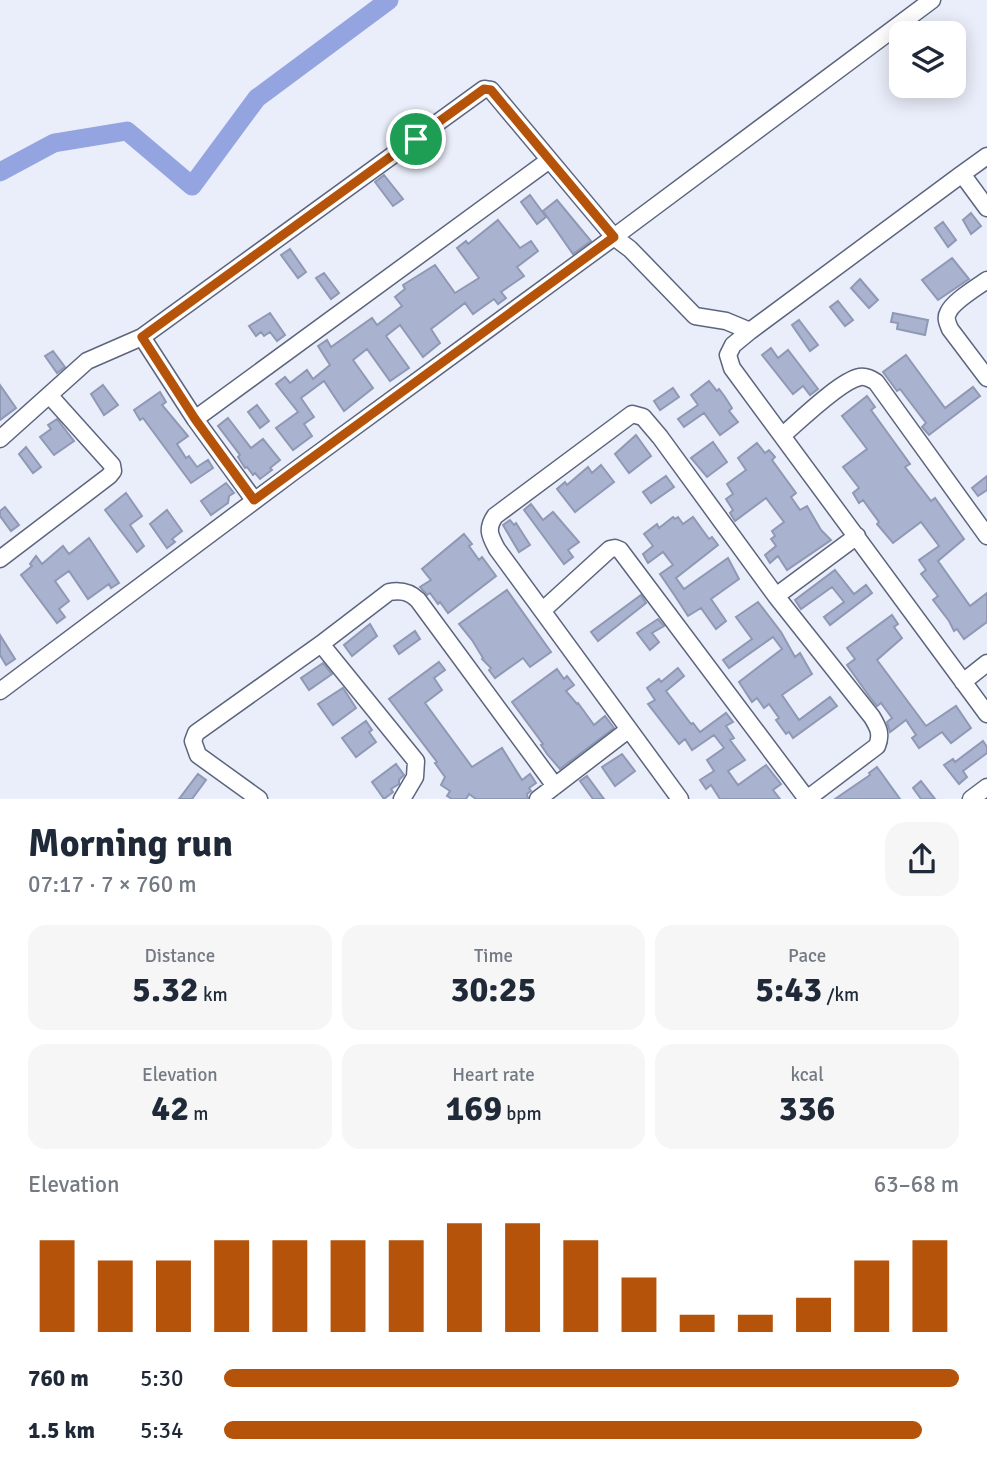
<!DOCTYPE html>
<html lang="en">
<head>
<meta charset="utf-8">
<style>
  :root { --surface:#fff; --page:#f6f6f7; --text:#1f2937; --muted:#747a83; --accent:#b45309 }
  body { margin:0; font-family:Signika,sans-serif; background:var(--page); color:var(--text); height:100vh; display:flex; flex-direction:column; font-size:26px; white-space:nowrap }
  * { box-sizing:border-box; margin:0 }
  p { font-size:23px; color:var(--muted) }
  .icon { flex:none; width:38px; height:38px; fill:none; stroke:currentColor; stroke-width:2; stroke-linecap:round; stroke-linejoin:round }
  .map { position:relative; height:799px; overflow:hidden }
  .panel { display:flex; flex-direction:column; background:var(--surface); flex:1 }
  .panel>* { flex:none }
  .buttons { position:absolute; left:889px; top:21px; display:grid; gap:14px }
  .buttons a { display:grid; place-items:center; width:77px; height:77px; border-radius:14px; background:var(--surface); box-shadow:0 4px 18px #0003; font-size:35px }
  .pin { position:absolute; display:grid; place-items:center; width:60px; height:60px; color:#fff; margin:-30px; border:4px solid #fff; border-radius:50%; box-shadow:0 2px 7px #0007 }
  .round { display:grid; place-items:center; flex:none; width:74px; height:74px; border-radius:21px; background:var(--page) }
  .summary { display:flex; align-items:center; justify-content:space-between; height:119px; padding:0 28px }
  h1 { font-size:38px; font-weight:800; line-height:52px }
  .stats { display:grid; grid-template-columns:repeat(3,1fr); gap:10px; height:119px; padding:7px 28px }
  .stats div { display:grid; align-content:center; border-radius:18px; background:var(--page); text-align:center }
  .stats b { font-size:35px; font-weight:800 }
  .stats small { font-size:19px; font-weight:400 }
  .stats p { font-size:19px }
  .chart { height:196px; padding:14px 28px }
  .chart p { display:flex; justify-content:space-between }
  .chart svg { width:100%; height:126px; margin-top:7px; stroke:var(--accent); stroke-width:6 }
  ul { padding:0 28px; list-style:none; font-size:23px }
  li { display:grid; grid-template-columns:112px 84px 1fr; align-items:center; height:52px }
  li i { height:18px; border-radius:9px; background:var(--accent) }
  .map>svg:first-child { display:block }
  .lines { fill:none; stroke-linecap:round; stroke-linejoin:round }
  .river { stroke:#93a4e0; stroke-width:19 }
  .building { fill:#a9b2ce; stroke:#8f98b4; stroke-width:2 }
  .minor-casing { stroke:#5d657e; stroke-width:19 }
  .minor { stroke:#fff; stroke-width:16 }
  .route-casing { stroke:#fff; stroke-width:14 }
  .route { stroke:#b45309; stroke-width:9 }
</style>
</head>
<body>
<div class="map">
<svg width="987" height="799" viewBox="0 0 987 799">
  <rect width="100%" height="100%" fill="#eaeefa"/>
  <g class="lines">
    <path class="river" d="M0 172 54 143 127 131 192 186 257 98 389 0"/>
  </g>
  <path class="building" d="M384 175 403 199 393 206 375 182Z
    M530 195 546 217 537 224 521 202Z
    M557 200 591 241 573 254 543 211Z
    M971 213 981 226 971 234 963 220Z
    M498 220 520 248 531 241 538 251 517 267 524 276 501 292 506 298 498 304 494 299 473 314 465 303 431 329 440 343 423 357 400 325 386 336 409 368 390 381 367 349 353 360 373 388 344 411 324 381 301 398 314 417 304 424 312 436 293 450 276 428 298 412 276 384 285 377 290 383 307 370 313 379 330 365 318 346 327 340 331 347 372 318 377 325 402 306 395 297 405 289 403 285 435 265 455 293 479 278 457 248 466 241 468 244Z
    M943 222 956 240 948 247 935 228Z
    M290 249 306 272 298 278 281 255Z
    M952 258 969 279 938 300 922 280Z
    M324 273 339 293 331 299 316 278Z
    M860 279 878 300 869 308 851 288Z
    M838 301 853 320 845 326 830 307Z
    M270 313 285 335 277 341 270 332 264 336 261 332 256 336 249 326Z
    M893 313 928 320 925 335 897 329 898 323 891 322Z
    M799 320 818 345 810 351 792 325Z
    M771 348 778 358 788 350 818 389 810 395 803 386 793 394 762 355Z
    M53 351 65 367 57 373 45 356Z
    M906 355 945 408 973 387 980 396 929 435 922 427 926 423 900 389 897 391 883 372Z
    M709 381 717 391 719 389 725 397 732 408 729 411 738 422 720 435 704 413 684 427 678 419 698 405 691 395Z
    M0 385 16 408 0 420Z
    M103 385 118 405 104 415 91 394Z
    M673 388 679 397 660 410 654 401Z
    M160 392 166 402 162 405 188 436 177 444 186 458 189 456 197 467 208 460 213 468 191 483 143 418 140 420 134 410Z
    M867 396 875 407 871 410 910 464 905 467 931 501 935 498 964 539 938 561 970 606 987 593V622L964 639 957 629 954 631 949 621 933 600 938 596 921 574 926 570 919 560 939 546 921 522 893 543 877 524 879 522 863 500 859 503 853 493 859 488 843 467 867 449 842 416Z
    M257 405 269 421 260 428 248 412Z
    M228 418 251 448 263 439 280 460 270 468 272 470 260 479 255 473 253 475 247 467 245 468 238 457 240 455 218 426Z
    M57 419 74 441 54 455 40 437 51 429 48 425Z
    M636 435 651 456 629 473 615 454Z
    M713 442 727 462 707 477 691 458Z
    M757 443 765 453 769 450 775 457 772 460 796 493 791 497 800 510 807 506 821 530 831 540 787 570 778 556 770 563 765 555 776 546 771 539 775 536 772 531 784 522 766 498 735 521 730 513 733 510 726 499 733 494 727 484 746 470 738 458Z
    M26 447 41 467 33 473 19 454Z
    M601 465 614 482 575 512 557 489 565 482 567 485 588 467 592 473Z
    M666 476 674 487 651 503 643 492Z
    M987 476V490L978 496 972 488Z
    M226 483 234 493 229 496 228 503 211 515 201 501Z
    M126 493 142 516 130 525 144 546 137 552 105 510Z
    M531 504 543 520 553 512 579 542 568 550 573 557 564 564 524 510Z
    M5 507 19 525 11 531 0 516V511Z
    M167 510 182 531 172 539 175 542 167 548 150 524Z
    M673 517 675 519 678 517 683 524 693 517 709 539 712 537 718 545 676 578 684 589 728 558 739 579 711 599 726 621 716 629 701 608 688 616 675 596 660 574 673 565 663 552 648 563 643 554 653 546 644 534 657 524 659 528Z
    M510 520 514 525 516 523 530 545 519 552 503 525Z
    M464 534 472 544 469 546 479 560 482 557 496 576 448 613 440 602 438 604 430 593 427 595 420 587 431 580 422 569Z
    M89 538 119 583 111 588 109 584 88 599 69 571 55 581 69 601 59 609 65 617 57 623 21 575 32 566 30 564 36 556 42 564 63 546 69 554Z
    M835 570 854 594 866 585 872 593 830 625 824 617 844 602 832 587 801 609 795 600Z
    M507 590 551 652 530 667 523 658 495 678 489 670 491 668 482 659 483 658 472 640 459 624Z
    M641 595 646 603 598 641 591 632Z
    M758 602 781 632 795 657 800 653 812 674 782 695 799 720 830 697 837 706 793 738 789 732 786 734 776 720 779 718 769 704 764 708 757 698 752 702 739 682 782 649 773 637 729 668 723 660 752 639 736 617Z
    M892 615 898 624 894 627 902 638 877 660 926 726 956 706 971 728 951 743 942 732 919 748 912 738 916 735 906 720 890 732 887 722 892 718 881 703 877 706 869 696 847 665 855 659 847 648Z
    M658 619 664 626 652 633 659 642 650 650 637 633Z
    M370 624 377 636 352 656 344 645Z
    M415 631 420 639 399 654 394 646Z
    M0 635 15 659 6 665 0 655Z
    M439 662 445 670 434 678 442 690 425 703 472 767 502 748 522 780 530 774 536 783 529 788 531 791 527 794 528 799H476L469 794 466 799H452L447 796 450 791 441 785 445 777 435 763 437 762 389 699Z
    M323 663 332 674 309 690 301 678Z
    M678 668 684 676 666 691 691 724 693 723 700 732 726 713 733 722 726 726 734 738 730 740 745 760 728 771 738 785 766 765 781 784 773 790 780 799H720L711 785 706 789 700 780 714 771 707 760 724 748 714 735 692 750 685 739 679 744 648 704 655 700 647 688 659 679 661 682Z
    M557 669 564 679 567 676 574 685 566 691 577 704 578 703 594 725 605 716 614 728 560 769 547 754 541 745 543 744 512 702Z
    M343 688 356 708 333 725 318 704Z
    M366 721 372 730 369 732 376 742 356 757 342 738Z
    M983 741 987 747V753L963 771 967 777 959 784 944 765 953 759 955 762Z
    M622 754 635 771 615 786 602 767Z
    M396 764 404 775 399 780V784L391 789 393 792 384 799 372 782Z
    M877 767 900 799H835L870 775 869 773Z
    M198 774 206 780 192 799H179Z
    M587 776 604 799H593L580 781Z
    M921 781 935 799H921L913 788Z"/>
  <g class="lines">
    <g class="minor-casing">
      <path id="minor" d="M962 174 987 156
        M987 208 962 174 750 331 733 345 728 355 732 368 987 714
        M987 280C977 287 952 302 948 313 945 318 948 324 950 329L987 378
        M142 337 195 419
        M783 435C798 422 841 380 860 377 866 376 871 379 876 382L987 536
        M0 439 87 361 142 337 484 89 491 90 614 237 932 0
        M254 500 195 419 548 161
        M0 559 109 476 113 471 112 465 50 396
        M776 596 857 536
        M543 610 610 549 615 548 620 550 807 799
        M321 644 416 761 415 777 402 799
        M963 682 987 663
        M0 691 293 472 614 237 630 249 695 316 726 321 750 331
        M259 799 198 755 193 741 196 733 321 644 389 592C400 590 409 591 418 600L555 786
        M538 799 628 730
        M680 799 497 549C490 536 486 529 495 516L632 414 643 417 660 437 776 596 872 717C878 727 882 734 877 746L807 799
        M971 799 987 787"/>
    </g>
    <use href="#minor" class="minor"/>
  </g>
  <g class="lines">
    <g class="route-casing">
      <path id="route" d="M484 89 491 90 614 237 254 500 195 419 142 337Z"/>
    </g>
    <use href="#route" class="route"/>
  </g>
</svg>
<div class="buttons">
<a><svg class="icon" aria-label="layers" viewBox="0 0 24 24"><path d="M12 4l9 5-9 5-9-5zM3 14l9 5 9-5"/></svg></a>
</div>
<div class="pin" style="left:416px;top:139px;background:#1e9e55"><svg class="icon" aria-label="arrive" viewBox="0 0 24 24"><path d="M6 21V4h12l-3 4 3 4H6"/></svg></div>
</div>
<section class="panel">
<div class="summary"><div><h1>Morning run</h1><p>07:17 · 7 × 760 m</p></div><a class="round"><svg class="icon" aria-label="share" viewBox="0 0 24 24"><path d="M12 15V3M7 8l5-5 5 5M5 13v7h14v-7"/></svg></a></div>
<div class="stats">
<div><p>Distance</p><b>5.32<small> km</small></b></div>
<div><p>Time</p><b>30:25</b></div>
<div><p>Pace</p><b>5:43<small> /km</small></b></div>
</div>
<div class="stats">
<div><p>Elevation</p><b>42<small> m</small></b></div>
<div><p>Heart rate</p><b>169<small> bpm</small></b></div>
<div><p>kcal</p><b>336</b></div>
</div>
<div class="chart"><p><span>Elevation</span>63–68 m</p>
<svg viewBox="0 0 160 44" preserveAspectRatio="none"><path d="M5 44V12M15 44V19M25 44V19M35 44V12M45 44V12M55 44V12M65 44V12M75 44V6M85 44V6M95 44V12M105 44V25M115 44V38M125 44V38M135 44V32M145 44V19M155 44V12"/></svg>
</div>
<ul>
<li><b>760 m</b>5:30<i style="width:100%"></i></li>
<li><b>1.5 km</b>5:34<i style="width:95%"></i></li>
</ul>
</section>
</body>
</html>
